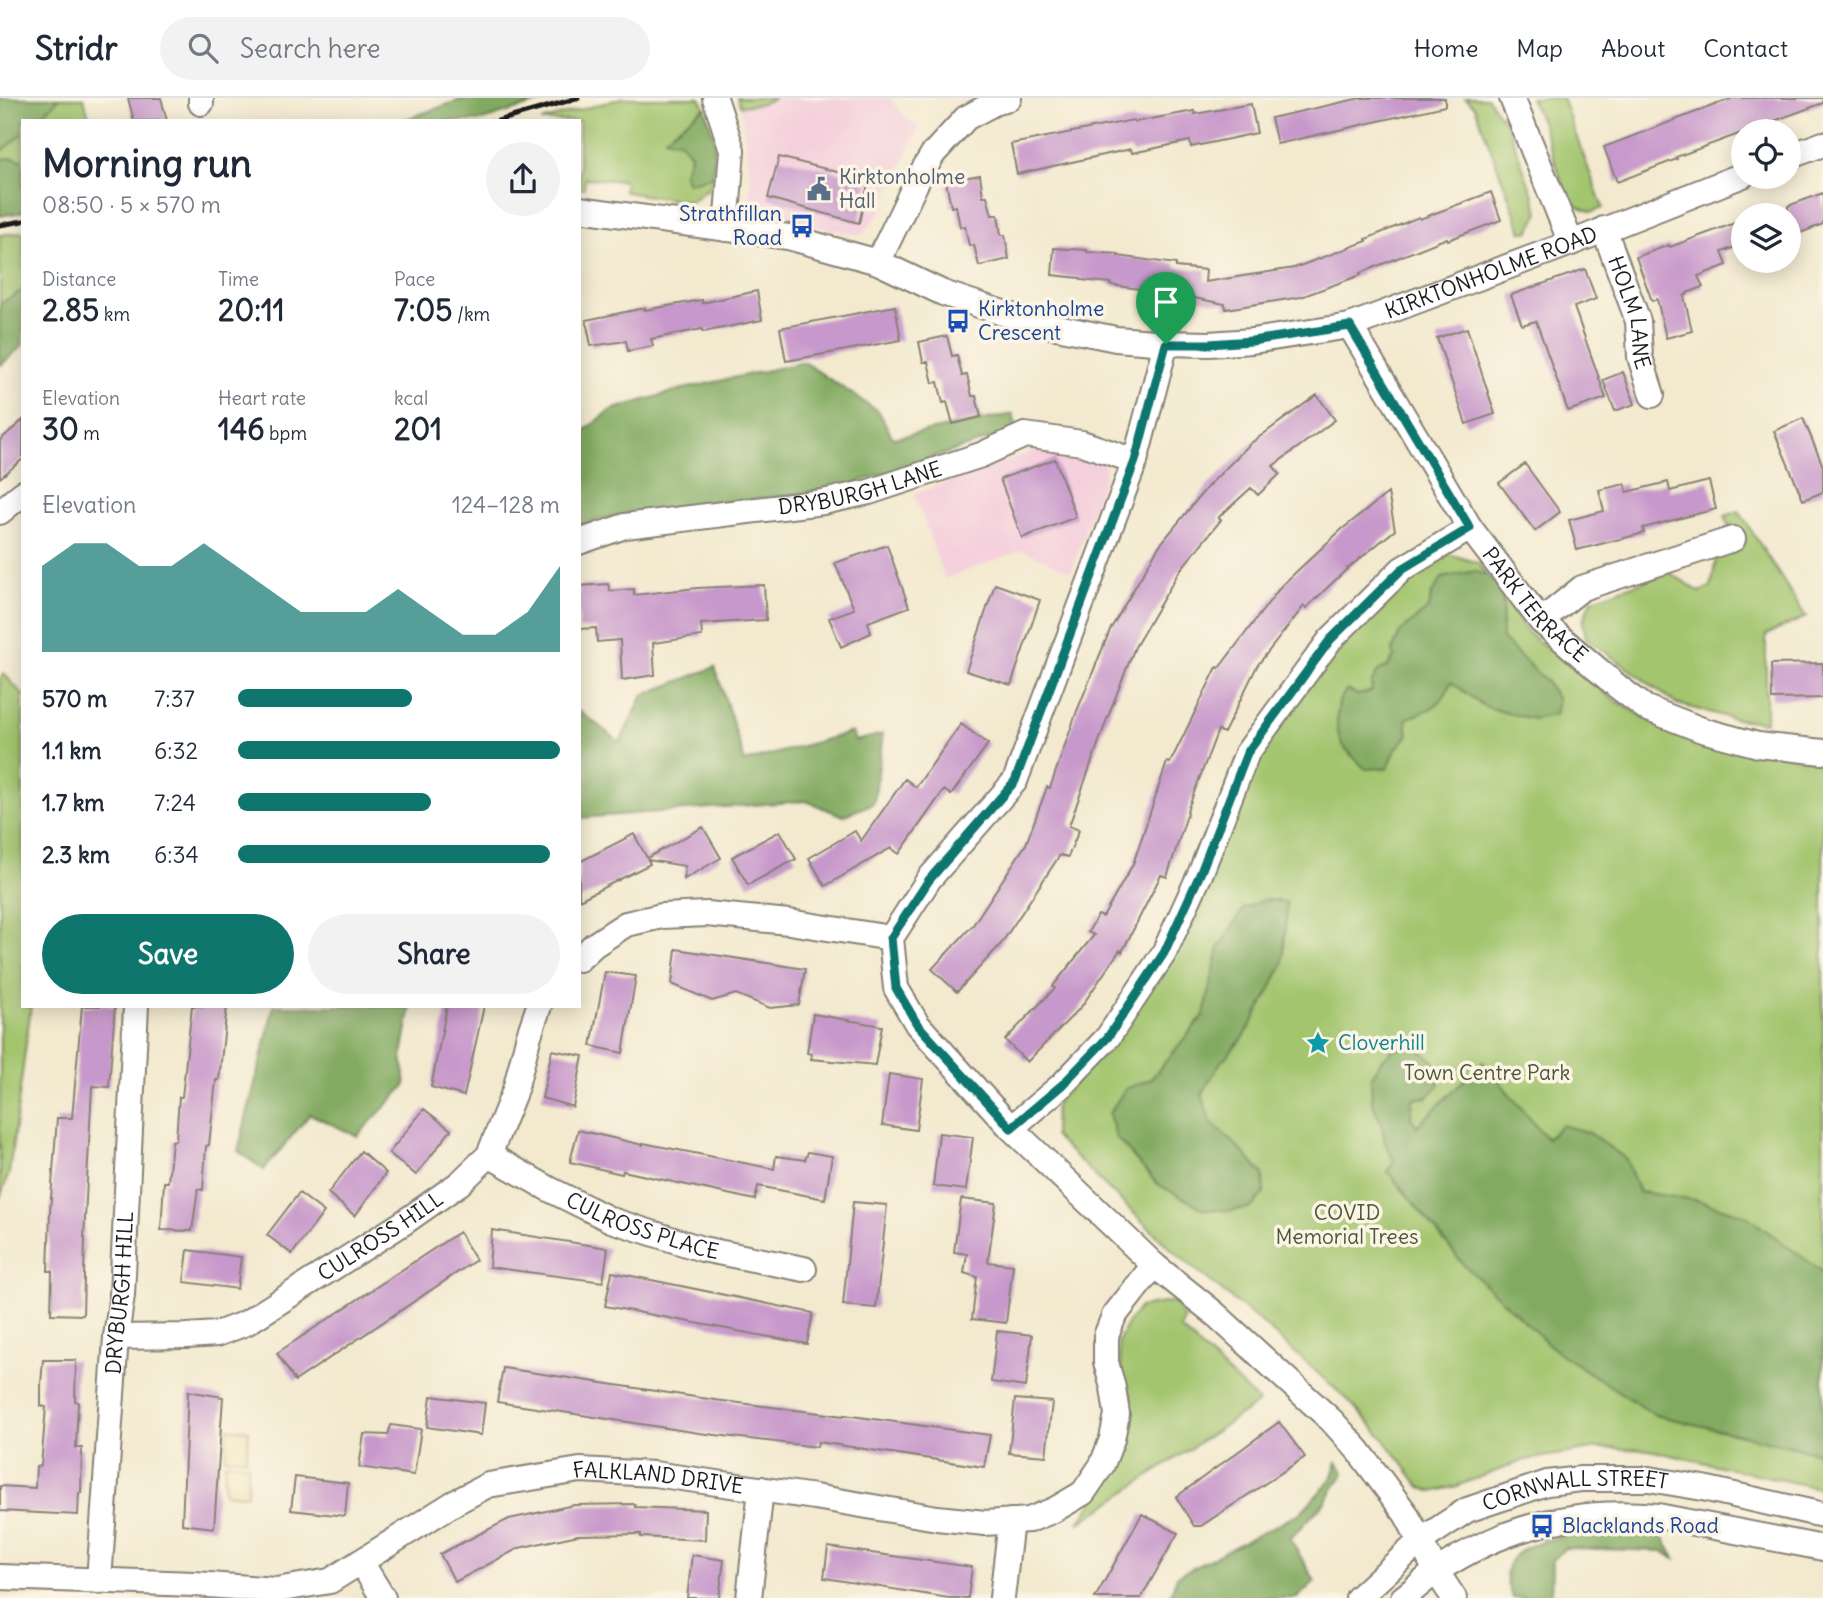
<!DOCTYPE html>
<html lang="en">
<head>
<meta charset="utf-8">
<style>
  :root { --surface:#fff; --page:#f2f2f3; --text:#1f2937; --muted:#747a83; --line:#e0e1e3; --accent:#0f766e }
  body { margin:0; font-family:Delius,sans-serif; background:var(--page); color:var(--text); height:100vh; display:flex; flex-direction:column; font-size:26px; white-space:nowrap }
  * { box-sizing:border-box; margin:0 }
  p { font-size:23px; color:var(--muted) }
  .icon { flex:none; width:38px; height:38px; fill:none; stroke:currentColor; stroke-width:2; stroke-linecap:round; stroke-linejoin:round }
  .map { position:relative; flex:1; overflow:hidden }
  .panel { position:absolute; left:21px; top:21px; width:560px; height:889px; display:flex; flex-direction:column; background:var(--surface); border-radius:0px; box-shadow:0 4px 18px #0003 }
  .panel>* { flex:none }
  .tools { position:absolute; left:1731px; top:21px; display:grid; gap:14px }
  .tools a { display:grid; place-items:center; width:70px; height:70px; border-radius:50%; background:var(--surface); box-shadow:0 4px 18px #0003; font-size:35px }
  .pin { position:absolute; display:grid; place-items:center; width:60px; height:60px; color:#fff; margin:-72px -30px; border-radius:50% 50% 50% 0; rotate:-45deg; box-shadow:0 0 7px #0007 }
  .pin .icon { rotate:45deg }
  .round { display:grid; place-items:center; flex:none; width:74px; height:74px; border-radius:37px; background:var(--page) }
  .overview { display:flex; align-items:center; justify-content:space-between; height:119px; padding:0 21px }
  h1 { font-size:38px; font-weight:700; line-height:52px }
  .figures { display:grid; grid-template-columns:repeat(3,1fr); gap:10px; height:119px; padding:7px 21px }
  .figures div { display:grid; align-content:center }
  .figures b { font-size:30px; font-weight:700 }
  .figures small { font-size:19px; font-weight:400 }
  .figures p { font-size:19px }
  .chart { height:196px; padding:14px 21px }
  .chart p { display:flex; justify-content:space-between }
  .chart svg { width:100%; height:126px; margin-top:7px; fill:var(--accent); opacity:.7 }
  .action { display:flex; gap:14px; margin-top:auto; padding:14px 21px }
  .action a { flex:1; height:80px; border-radius:42px; background:var(--accent); color:#fff; font-size:28px; font-weight:700; line-height:80px; text-align:center }
  .action a+a { background:var(--page); color:var(--text) }
  ul { padding:0 21px; list-style:none; font-size:23px }
  li { display:grid; grid-template-columns:112px 84px 1fr; align-items:center; height:52px }
  li i { height:18px; border-radius:9px; background:var(--accent) }
  header { display:flex; align-items:center; gap:42px; box-sizing:border-box; height:98px; padding:0 35px; background:var(--surface); border-bottom:2px solid var(--line) }
  header strong { font-size:33px }
  nav { display:flex; gap:38px; margin-inline-start:auto; font-size:24px }
  .search { width:490px; height:63px; background:var(--page); display:flex; align-items:center; gap:18px; box-sizing:border-box; padding:0 24px; border-radius:38px; color:var(--muted); font-size:26px }
  .map>svg:first-child { display:block }
  .built { fill:#f4cfdc }
  .green { fill:#a3c56e; stroke:#607045; stroke-width:2 }
  .forest { fill:#82aa61; stroke:#4f633e; stroke-width:2 }
  .sand { fill:#eeda9e; stroke:#857b5d; stroke-width:2 }
  .building { fill:#c798cb }
  .lines { fill:none; stroke-linecap:round; stroke-linejoin:round }
  .minor-casing { stroke:#888276; stroke-width:28 }
  .minor { stroke:#fff; stroke-width:24 }
  .rail { stroke:#1c1c1c; stroke-width:5 }
  .route-casing { stroke:#fff; stroke-width:14 }
  .route { stroke:#0f766e; stroke-width:9 }
  .labels { text-anchor:middle; stroke-width:7; stroke-linejoin:round; paint-order:stroke }
  .service-label { font-size:21px; fill:#4e5e75; stroke:#fcf5e5; text-anchor:start }
  .transit-label { font-size:21px; fill:#164399; stroke:#fcf5e5; text-anchor:start }
  .street-label { font-size:21px; fill:#1c1c1c; stroke:#fcf5e5 }
  .culture-label { font-size:21px; fill:#0d838f; stroke:#fcf5e5; text-anchor:start }
  .park-label { font-size:21px; fill:#4b5739; stroke:#fcf5e5 }
</style>
</head>
<body>
<header>
<strong>Stridr</strong>
<div class="search"><svg class="icon" aria-label="search" viewBox="0 0 24 24"><circle cx="10" cy="10" r="6"/><path d="M15 15l6 6"/></svg>Search here</div>
<nav><a>Home</a><a>Map</a><a>About</a><a>Contact</a></nav>
</header>
<div class="map">
<svg width="1823" height="1500" viewBox="0 0 1823 1500">
  <rect width="100%" height="100%" fill="#fcf5e5"/>
  <filter id="ink" filterUnits="userSpaceOnUse"><feTurbulence type="fractalNoise" baseFrequency=".0143" numOctaves="2"/><feDisplacementMap in="SourceGraphic" scale="14" xChannelSelector="R" yChannelSelector="G"/><feConvolveMatrix kernelMatrix="1 2 1 2 8 2 1 2 1" color-interpolation-filters="sRGB"/></filter>
  <filter id="wash" filterUnits="userSpaceOnUse"><feTurbulence type="fractalNoise" baseFrequency=".00686" numOctaves="4" result="noise"/><feDisplacementMap in="SourceGraphic" scale="28" xChannelSelector="R" yChannelSelector="G"/><feGaussianBlur stdDeviation="1.57" result="paint"/><feColorMatrix in="noise" values="0 0 0 0 0 0 0 0 0 0 0 0 0 0 0 0 0 1.4 0 .05"/><feComposite in="paint" operator="in"/></filter>
  <g filter="url(#wash)">
    <rect width="100%" height="100%" fill="#f3e9cf"/>
    <path class="built" d="M775 0H890L905 19 919 30 878 118 861 137 767 119 749 98 751 79 740 8 761 6Z
      M1036 352 1081 356 1105 363 1104 380 1071 474 1022 452 945 481 914 396Z"/>
    <path class="green" d="M0 0H84L90 23H23V85L0 88Z
      M622 0H700L705 9 666 39 681 44 691 56 684 75 688 85 713 78 709 90 690 104 624 94 625 83 585 80 584 90H579V23H541Z
      M737 0H775L761 6 740 8Z
      M1465 0H1487L1508 28 1539 114 1529 134H1522L1475 9Z
      M1530 0H1562L1603 110 1592 114 1569 105 1542 25Z
      M23 134V192L0 206V137Z
      M1739 413 1806 519 1766 537V624L1735 621 1677 606 1586 540 1583 523 1591 502 1669 474 1700 494 1711 489 1716 460 1740 452 1725 418Z
      M1449 456 1478 465 1528 535 1613 601 1655 625 1823 665V1391L1649 1352 1598 1350 1525 1362 1457 1388 1433 1394 1420 1389 1384 1341 1349 1303 1263 1226 1173 1153 1054 1038 1055 1006 1111 946 1259 653 1337 547 1405 482Z
      M4 576 23 597V908H31L9 1075 0 1100V580Z
      M1175 1203 1184 1221 1180 1230 1259 1304 1078 1426 1101 1392 1124 1353 1129 1332 1132 1301 1122 1276 1118 1244 1127 1226 1140 1209Z"/>
    <path class="forest" d="M0 0H60L36 23H23V35L4 52 0 48Z
      M466 0H554L479 23H401Z
      M705 9 715 43 713 78 688 85 684 75 691 56 681 44 665 40Z
      M15 60 23 63V114L0 118V61Z
      M23 192V247L0 268V206Z
      M804 264 879 314 893 340 1013 316 1017 332 841 390 604 420 579 428V337L611 312 679 292Z
      M1475 473C1481 476 1491 479 1496 484 1509 498 1500 523 1502 541L1546 583 1558 602 1555 617 1533 621 1507 615 1484 608 1451 584C1442 609 1429 612 1406 621L1408 637 1396 651 1388 670 1366 671C1345 652 1333 642 1338 612 1339 602 1340 599 1347 592L1358 597 1372 593 1371 586 1379 572 1387 569 1394 559 1393 551 1400 534 1429 510 1431 497 1442 480Z
      M715 569 745 664 852 634 855 643 883 636 874 705 843 718 806 703 579 720V613L620 644 643 597Z
      M1266 801 1287 805 1283 866 1268 896 1244 939 1220 965 1202 996 1210 1023 1238 1049 1263 1076 1264 1095 1252 1109 1231 1113 1204 1111 1157 1086 1116 1039 1109 1016 1125 991 1151 981 1204 917 1219 850 1244 810Z
      M274 908H411L402 957 406 987 357 1038 310 1016 264 1072 238 1053Z
      M1414 947 1435 964 1439 987 1428 999 1413 1001 1411 1020 1417 1028 1483 964 1547 1041 1561 1027 1588 1034 1626 1061 1639 1094 1696 1102 1745 1117 1817 1170 1823 1176V1356L1655 1317 1556 1253 1463 1166 1388 1074 1394 1063 1385 1045 1381 1024 1372 1004 1371 980 1381 963 1394 951Z
      M1337 1364 1344 1375 1324 1405 1290 1441 1315 1483 1297 1500H1169L1177 1478 1300 1415 1330 1383Z
      M1635 1433 1652 1434 1662 1437 1676 1462 1663 1453 1565 1450 1552 1462 1551 1500H1513C1477 1432 1597 1436 1635 1433Z"/>
    <path class="sand" d="M228 1330 249 1332 246 1361 225 1359Z
      M225 1364 248 1367 247 1397 224 1395Z"/>
    <g id="blocks">
      <path class="building" d="M128 0H161L167 23H134Z
        M1361 0H1445V8L1277 46 1271 20Z
        M1733 0H1823V5L1676 59 1677 61 1617 84 1604 49Z
        M1251 6 1257 35 1191 49 1190 43 1132 55 1131 51 1017 76 1011 46 1133 22 1135 24 1194 13 1195 16Z
        M779 59 869 82 859 125 768 100Z
        M980 77 983 98H987L992 117H998L1001 137H1005L1009 161 979 168 974 147 969 148 965 128 960 129 956 108 951 109 946 83Z
        M1491 94 1501 122 1448 142 1447 140 1360 175 1361 177 1301 199 1226 211 1225 206 1169 195 1110 187 1111 185 1082 182 1080 180 1052 177 1054 150 1087 152V154L1118 156V158L1176 166V169L1206 172 1205 184 1294 170 1367 143 1366 141 1419 119 1420 121Z
        M1823 95V126L1788 140V108Z
        M1743 122V146L1722 154 1727 167 1698 178 1703 189 1687 195V197L1684 198 1692 233 1666 240 1657 201 1652 203 1636 159 1669 147 1670 149Z
        M1585 171 1596 201 1574 209 1606 300 1568 313 1536 223 1522 227 1511 197Z
        M757 193 762 222 703 234 702 231 651 241 653 248 628 253 626 243 591 248 586 222 645 210V212L702 202V205Z
        M895 208 901 242 786 263 780 230Z
        M1467 230 1495 316 1466 326 1437 240Z
        M947 238 952 258 957 257 962 278 967 277 972 298H976L981 319 953 326 947 304 943 305 938 284 933 285 928 264H923L919 244Z
        M1623 274 1635 306 1615 313 1603 282Z
        M1317 297 1335 322 1273 368 1280 376 1258 397 1251 390 1218 420 1221 422 1180 472 1135 549 1107 621 1069 728 1079 732 1068 759 1060 757 1001 846 957 894 932 871 973 827 1026 746 1047 689 1050 690 1077 613 1110 532 1159 448 1208 388 1251 345Z
        M1803 320 1823 368V394L1803 402 1774 333Z
        M23 322V361L0 380V342Z
        M1055 361 1076 419 1022 440 1000 381Z
        M1525 366 1560 414 1535 433 1499 385Z
        M1709 383 1716 411 1643 430 1644 435 1577 452 1569 422 1604 413 1599 392 1625 386 1627 394 1668 384 1670 393Z
        M1388 395 1395 432 1347 471 1306 510 1304 508 1257 568 1224 635 1218 632 1187 713 1188 714 1167 779 1161 777 1122 854 1120 852 1081 909 1027 964 1005 942 1055 890 1053 888 1094 837 1088 834 1098 817 1103 819 1133 766 1167 664 1170 665 1217 569 1219 570 1282 487 1341 432Z
        M887 447 909 509 868 524 871 535 841 549 829 520 854 511 835 465Z
        M608 486 610 493 634 491V497L697 490 764 487 766 522 701 526 702 538 653 545 655 577 622 582 620 542 597 544 596 530 579 531V488Z
        M995 486 1040 502 1011 587 966 573Z
        M1823 565V600L1772 601 1771 566Z
        M961 626 988 646 951 697 944 692 899 756 891 750 825 788 809 760 855 733 861 743 905 681 916 689Z
        M703 729 721 760 684 781 685 768 648 762 650 766 579 802V764L634 736 647 760Z
        M780 733 796 761 748 787 732 759Z
        M676 851 805 871 799 907 770 910 736 896 712 903 672 886Z
        M605 874 636 878 623 955 591 948Z
        M82 908H115L109 989 92 988 84 1140H85L83 1217 51 1216 52 1173H48L50 1114 57 1020H72Z
        M192 908H227L219 982H216L209 1047 206 1048 203 1092 198 1091 192 1133 161 1132 164 1084H168L172 1043 176 1042 179 999H182Z
        M447 908H484L464 998 431 989Z
        M813 916 882 928 875 967 811 961 812 956 807 955Z
        M552 952 583 958 573 1009 542 1000Z
        M889 976 923 981 916 1032 882 1027Z
        M424 1011 451 1032 416 1077 389 1055Z
        M578 1032 643 1047V1045L774 1071 776 1058 805 1062 808 1054 832 1058 825 1101 758 1088 755 1102 623 1073 622 1076 570 1064Z
        M939 1035 973 1039 966 1092 933 1088Z
        M361 1053 386 1075 355 1118 328 1095Z
        M299 1095 324 1114 292 1156 267 1137Z
        M961 1101 996 1105 988 1164 1013 1167 1006 1225 972 1221 977 1179 964 1175 967 1156 954 1154Z
        M853 1104 887 1107 876 1210 843 1207Z
        M492 1132 608 1150 603 1184 489 1169Z
        M459 1134 476 1162 295 1283 277 1255Z
        M188 1152 241 1159 237 1191 184 1184Z
        M612 1174 813 1215 807 1246 605 1208Z
        M997 1233 1032 1237 1026 1289 991 1284Z
        M43 1262H76L75 1303 78 1304 76 1350H82L81 1395H79L78 1417 0 1413V1388L35 1390 36 1369 41 1368 46 1309 41 1308V1286Z
        M503 1270 715 1302 844 1318V1317L990 1337 984 1369 818 1344 817 1349 699 1335 497 1304Z
        M188 1293 223 1299 214 1430 182 1426Z
        M431 1298 485 1305 481 1337 427 1329Z
        M1015 1301 1052 1304 1046 1358 1009 1355Z
        M1279 1324 1305 1359 1201 1428H1194L1176 1399Z
        M391 1327 421 1331 414 1377 359 1369 364 1336 388 1337Z
        M295 1379 348 1385 345 1418 291 1412Z
        M635 1406V1409L706 1412 705 1442 641 1439V1436L578 1437 519 1450 455 1484 440 1456 509 1421 574 1407Z
        M1142 1416 1178 1435 1141 1500H1095Z
        M828 1449 972 1469 968 1500H949L824 1480Z
        M692 1457 724 1462 719 1500H687Z"/>
    </g>
  </g>
  <g filter="url(#ink)">
    <use href="#blocks" fill-opacity="0" stroke="#888276" stroke-width="2"/>
    <g class="lines">
      <g class="minor-casing">
        <g id="minor">
          <path d="M201 0V5"/>
          <path d="M715 0 732 52 726 131"/>
          <path d="M1512 0 1571 145"/>
          <path d="M1788 59 1823 46"/>
          <path id="s1" d="M579 111 788 139 878 164 943 195 1027 223 1116 241 1166 245 1209 246 1252 243 1350 228 1571 145 1743 77"/>
          <path id="s2" d="M1604 131 1638 223 1640 259 1652 297"/>
          <path d="M878 164 918 81 933 56 966 20 998 3 1009 0"/>
          <path id="s3" d="M1350 228 1470 430 1541 523 1618 589 1646 610 1702 632 1758 647 1823 654"/>
          <path d="M1166 245 1135 363 1015 683 929 781 891 840 896 890 917 926 1011 1030 1154 1167 1214 1215 1332 1323 1358 1352 1406 1416 1436 1473 1454 1500"/>
          <path d="M0 414 23 395"/>
          <path id="s4" d="M579 444 625 428 823 404 869 394 981 357 1025 337 1082 345 1135 363"/>
          <path d="M1541 523 1582 490 1733 441"/>
          <path d="M579 861 594 847 626 826 662 818 707 816 789 824 891 840"/>
          <path d="M1011 1030 1062 987 1108 939 1164 855 1201 774 1247 655 1330 542 1402 471 1470 430"/>
          <path id="s5" d="M489 1057 549 1091 611 1122 702 1151 804 1171"/>
          <path id="s6" d="M116 1239 187 1238 217 1236 246 1225 403 1125 460 1085 489 1057 515 992 529 937 539 908"/>
          <path d="M361 1464 383 1500"/>
          <path id="s7" d="M0 1479 195 1486 276 1492 330 1483 454 1405 488 1387 580 1372 654 1376 815 1399 937 1420 985 1425 1029 1422 1054 1412 1083 1395 1102 1367 1112 1341 1117 1316 1113 1290 1106 1264V1238L1114 1218 1154 1167"/>
          <path id="s8" d="M99 1483 116 1239 122 1197 136 908"/>
          <path d="M749 1500 761 1391"/>
          <path d="M1002 1500 1011 1423"/>
          <path id="s9" d="M1358 1500 1420 1443 1467 1412 1547 1385 1581 1381H1649L1703 1390 1823 1417"/>
          <path d="M1403 1500C1415 1491 1425 1481 1437 1473 1504 1428 1578 1410 1658 1418L1823 1450"/>
        </g>
      </g>
      <use href="#minor" class="minor"/>
      <path class="rail" d="M498 23 578 0
        M0 127 23 123"/>
    </g>
  </g>
  <g class="lines" filter="url(#ink)">
    <g class="route-casing">
      <path id="route" d="M1350 228 1470 430 1402 471 1330 542 1247 655 1201 774 1164 855 1108 939 1062 987 1011 1030 917 926 896 890 891 840 929 782 1015 683 1135 363 1166 246H1209L1252 243Z"/>
    </g>
    <use href="#route" class="route"/>
  </g>
  <defs>
    <g id="civic-bare" transform="scale(1.89)"><path d="M-.6-6.5H3V-4.5H.6V-3L4-1V1h2V6H-6V1h2V-1L-.6-3ZM-1.2 2.5V6h2.4V2.5Z" fill="#5c6f8a" stroke="#fcf5e5" stroke-width="2.5" paint-order="stroke"/></g>
    <g id="bus-bare" transform="scale(1.89)"><path d="M-5-6H5V4H4V6H2V4H-2V6H-4V4H-5ZM-3.5-4V0h7V-4ZM-3.5 1.2v1.5H-2V1.2ZM2 1.2v1.5H3.5V1.2Z" fill="#1a4fb4" stroke="#fcf5e5" stroke-width="2.5" paint-order="stroke"/></g>
    <g id="sight-bare" transform="scale(1.89)"><path d="M0-6L1.8-2.2L6-1.7L2.9 1.2L3.7 5.4L0 3.3L-3.7 5.4L-2.9 1.2L-6-1.7L-1.8-2.2Z" fill="#0f9aa8" stroke="#fcf5e5" stroke-width="2.5" paint-order="stroke"/></g>
  </defs>
  <g fill-rule="evenodd">
    <use href="#civic-bare" x="819" y="91"/>
    <use href="#bus-bare" x="802" y="128"/>
    <use href="#bus-bare" x="958" y="223"/>
    <use href="#sight-bare" x="1318" y="945"/>
    <use href="#bus-bare" x="1542" y="1428"/>
  </g>
  <g class="labels">
    <g class="service-label">
      <text x="839" y="86">Kirktonholme<tspan x="839" dy="24">Hall</tspan></text>
    </g>
    <g class="transit-label">
      <text x="782" y="123" text-anchor="end">Strathfillan<tspan x="782" dy="24">Road</tspan></text>
      <text x="978" y="218">Kirktonholme<tspan x="978" dy="24">Crescent</tspan></text>
      <text x="1562" y="1435">Blacklands Road</text>
    </g>
    <g class="street-label">
      <text dy="7" stroke="none"><textPath href="#s1" startOffset="942">KIRKTONHOLME ROAD</textPath></text>
      <text dy="7" stroke="none"><textPath href="#s2" startOffset="88">HOLM LANE</textPath></text>
      <text dy="7" stroke="none"><textPath href="#s4" startOffset="287">DRYBURGH LANE</textPath></text>
      <text dy="7" stroke="none"><textPath href="#s3" startOffset="336">PARK TERRACE</textPath></text>
      <text dy="7" stroke="none"><textPath href="#s5" startOffset="170">CULROSS PLACE</textPath></text>
      <text dy="7" stroke="none"><textPath href="#s6" startOffset="292">CULROSS HILL</textPath></text>
      <text dy="7" stroke="none"><textPath href="#s8" startOffset="289">DRYBURGH HILL</textPath></text>
      <text dy="7" stroke="none"><textPath href="#s7" startOffset="688">FALKLAND DRIVE</textPath></text>
      <text dy="7" stroke="none"><textPath href="#s9" startOffset="252">CORNWALL STREET</textPath></text>
    </g>
    <g class="culture-label">
      <text x="1338" y="952">Cloverhill</text>
    </g>
    <g class="park-label">
      <text x="1487" y="982">Town Centre Park</text>
      <text x="1347" y="1122">COVID<tspan x="1347" dy="24">Memorial Trees</tspan></text>
    </g>
  </g>
</svg>
<div class="tools">
<a><svg class="icon" aria-label="locate" viewBox="0 0 24 24"><circle cx="12" cy="12" r="6"/><path d="M12 2v4M12 18v4M2 12h4M18 12h4"/></svg></a>
<a><svg class="icon" aria-label="layers" viewBox="0 0 24 24"><path d="M12 4l9 5-9 5-9-5zM3 14l9 5 9-5"/></svg></a>
</div>
<div class="pin" style="left:1166px;top:246px;background:#1e9e55"><svg class="icon" aria-label="arrive" viewBox="0 0 24 24"><path d="M6 21V4h12l-3 4 3 4H6"/></svg></div>
<section class="panel">
<div class="overview"><div><h1>Morning run</h1><p>08:50 · 5 × 570 m</p></div><a class="round"><svg class="icon" aria-label="share" viewBox="0 0 24 24"><path d="M12 15V3M7 8l5-5 5 5M5 13v7h14v-7"/></svg></a></div>
<div class="figures">
<div><p>Distance</p><b>2.85<small> km</small></b></div>
<div><p>Time</p><b>20:11</b></div>
<div><p>Pace</p><b>7:05<small> /km</small></b></div>
</div>
<div class="figures">
<div><p>Elevation</p><b>30<small> m</small></b></div>
<div><p>Heart rate</p><b>146<small> bpm</small></b></div>
<div><p>kcal</p><b>201</b></div>
</div>
<div class="chart"><p><span>Elevation</span>124–128 m</p>
<svg viewBox="0 0 160 44" preserveAspectRatio="none"><path d="M0 44V14L10 6L20 6L30 14L40 14L50 6L60 14L70 22L80 30L90 30L100 30L110 22L120 30L130 38L140 38L150 30L160 14V44z"/></svg>
</div>
<ul>
<li><b>570 m</b>7:37<i style="width:54%"></i></li>
<li><b>1.1 km</b>6:32<i style="width:100%"></i></li>
<li><b>1.7 km</b>7:24<i style="width:60%"></i></li>
<li><b>2.3 km</b>6:34<i style="width:97%"></i></li>
</ul>
<div class="action"><a>Save</a><a>Share</a></div>
</section>
</div>
</body>
</html>
